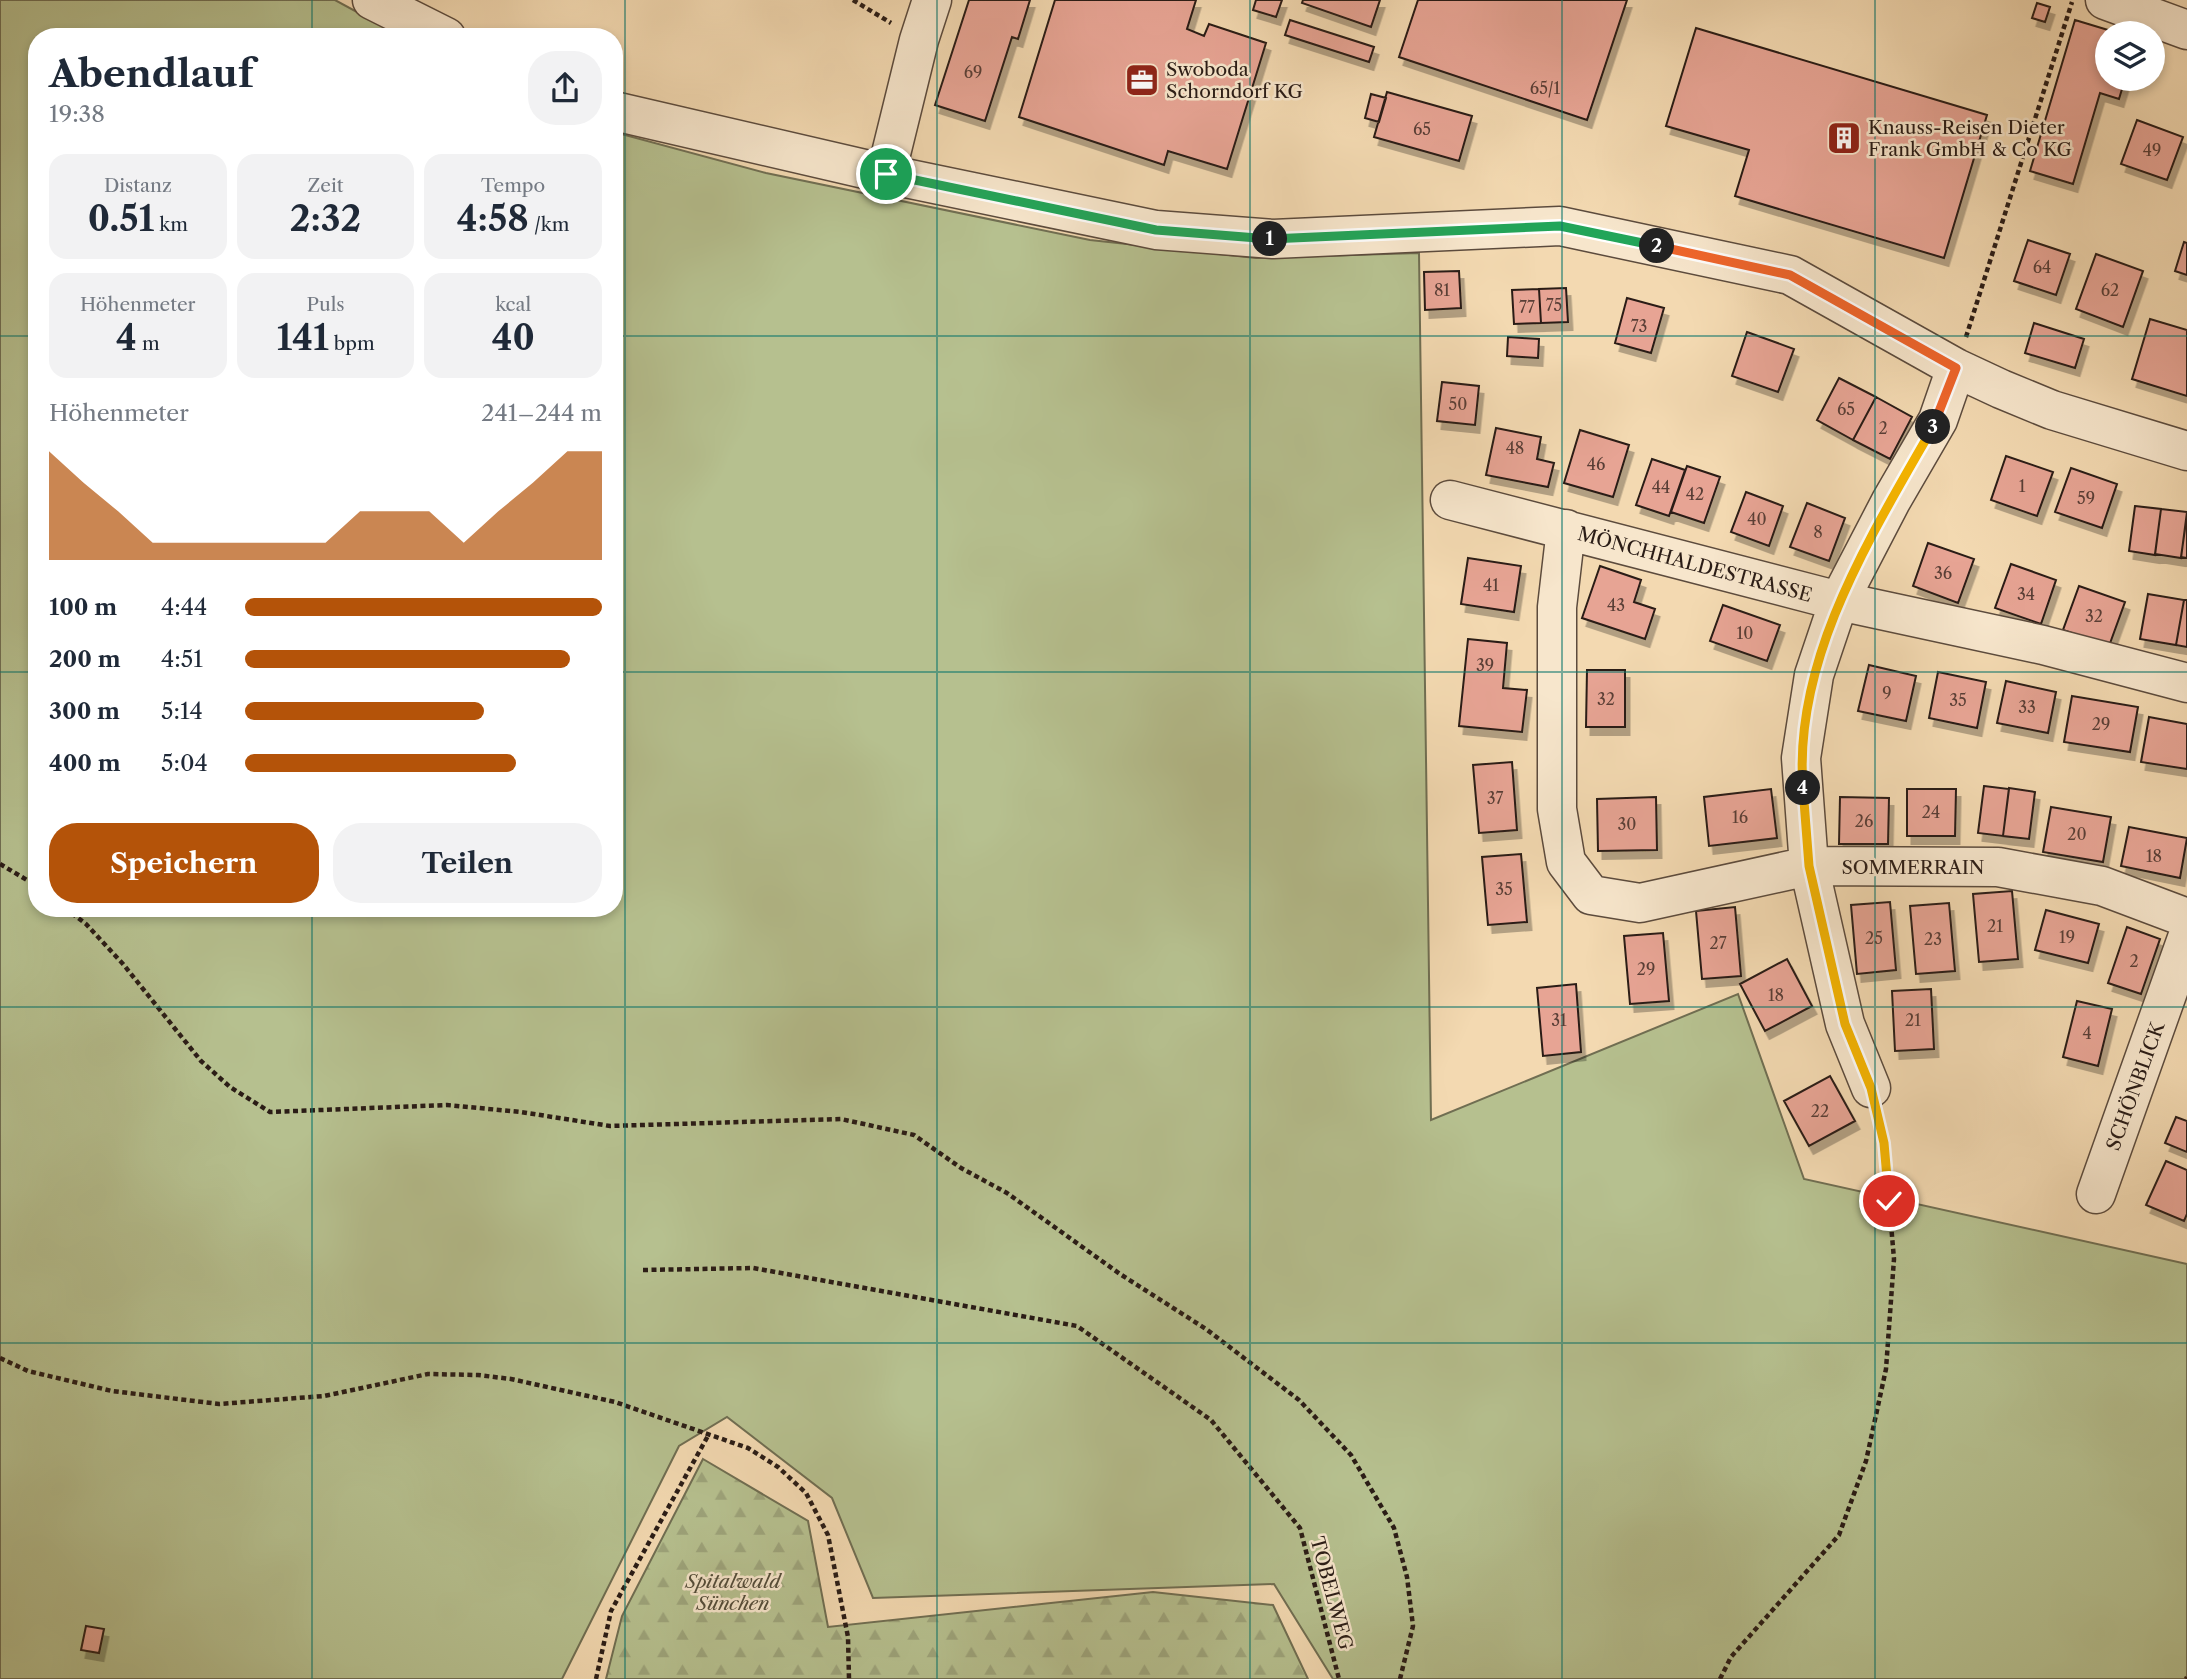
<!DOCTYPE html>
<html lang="de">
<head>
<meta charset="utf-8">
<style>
  :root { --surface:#fff; --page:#f2f2f3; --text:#1f2937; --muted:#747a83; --accent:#b45309 }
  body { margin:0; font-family:"Libre Caslon Text",serif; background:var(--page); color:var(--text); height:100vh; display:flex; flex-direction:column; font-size:26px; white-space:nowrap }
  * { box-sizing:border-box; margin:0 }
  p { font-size:23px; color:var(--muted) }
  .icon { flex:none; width:38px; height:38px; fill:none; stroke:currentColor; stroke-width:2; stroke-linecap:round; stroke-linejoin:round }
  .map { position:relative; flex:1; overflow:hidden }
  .details { position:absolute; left:28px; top:28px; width:595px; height:889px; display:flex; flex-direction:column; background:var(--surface); border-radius:28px; box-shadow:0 4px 10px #0003 }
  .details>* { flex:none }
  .tools { position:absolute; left:2095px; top:21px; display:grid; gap:14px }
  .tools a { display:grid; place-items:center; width:70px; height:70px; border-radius:50%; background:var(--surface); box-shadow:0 4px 10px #0003; font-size:35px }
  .pin { position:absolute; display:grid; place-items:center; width:60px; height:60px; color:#fff; margin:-30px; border:4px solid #fff; border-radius:50%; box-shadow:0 2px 7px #0007 }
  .km { position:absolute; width:35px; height:35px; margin:-18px; border-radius:50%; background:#222; color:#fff; font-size:19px; line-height:35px; text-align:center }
  .round { display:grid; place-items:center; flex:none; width:74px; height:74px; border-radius:28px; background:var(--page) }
  .overview { display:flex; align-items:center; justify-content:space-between; height:119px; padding:0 21px }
  h1 { font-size:38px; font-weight:800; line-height:52px }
  .stats { display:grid; grid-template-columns:repeat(3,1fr); gap:10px; height:119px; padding:7px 21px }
  .stats div { display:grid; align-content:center; border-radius:18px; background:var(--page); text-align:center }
  .stats b { font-size:35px; font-weight:800 }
  .stats small { font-size:19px; font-weight:400 }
  .stats p { font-size:19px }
  .chart { height:196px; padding:14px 21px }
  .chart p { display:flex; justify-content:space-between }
  .chart svg { width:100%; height:126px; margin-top:7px; fill:var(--accent); opacity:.7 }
  .primary-button { display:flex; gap:14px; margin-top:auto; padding:14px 21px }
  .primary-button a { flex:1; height:80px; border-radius:28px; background:var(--accent); color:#fff; font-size:28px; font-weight:800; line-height:80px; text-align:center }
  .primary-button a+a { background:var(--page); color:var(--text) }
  ul { padding:0 21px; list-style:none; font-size:23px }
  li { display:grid; grid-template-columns:112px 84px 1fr; align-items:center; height:52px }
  li i { height:18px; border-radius:9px; background:var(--accent) }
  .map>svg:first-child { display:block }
  .green { fill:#b6c08f; stroke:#706e52; stroke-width:2 }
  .forest { fill:url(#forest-firs); stroke:#706e52; stroke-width:2 }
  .building { fill:#e7a494; stroke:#2a1c16; stroke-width:2; filter:url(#shadow) }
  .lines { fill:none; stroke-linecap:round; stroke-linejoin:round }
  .minor-casing { stroke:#5c4b3d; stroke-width:41 }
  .path { stroke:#2a1c16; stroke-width:4.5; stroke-dasharray:5 3.5; stroke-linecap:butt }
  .minor { stroke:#f7e6cc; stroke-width:38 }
  .split-1-casing { stroke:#fff; stroke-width:14 }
  .split-2-casing { stroke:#fff; stroke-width:14 }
  .split-3-casing { stroke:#fff; stroke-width:14 }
  .split-4-casing { stroke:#fff; stroke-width:14 }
  .split-5-casing { stroke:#fff; stroke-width:14 }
  .split-1 { stroke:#22a559; stroke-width:9 }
  .split-2 { stroke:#22a559; stroke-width:9 }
  .split-3 { stroke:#f0652b; stroke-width:9 }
  .split-4 { stroke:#f5b400; stroke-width:9 }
  .split-5 { stroke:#f5b400; stroke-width:9 }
  .grid { fill:none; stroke:#0f766e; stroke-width:2; stroke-opacity:0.55 }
  .labels { text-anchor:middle; stroke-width:5; stroke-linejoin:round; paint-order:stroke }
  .number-label { font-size:16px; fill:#593e36 }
  .poi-label { font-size:19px; fill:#2a1c16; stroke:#f7e6cc; text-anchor:start }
  .street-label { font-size:19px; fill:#2a1c16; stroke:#f7e6cc }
  .park-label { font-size:19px; font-style:italic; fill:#544d3a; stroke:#f7e6cc }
</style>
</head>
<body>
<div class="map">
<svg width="2187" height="1679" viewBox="0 0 2187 1679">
  <defs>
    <pattern id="forest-firs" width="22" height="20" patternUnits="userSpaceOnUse" patternTransform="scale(1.75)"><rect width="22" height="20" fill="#b6c08f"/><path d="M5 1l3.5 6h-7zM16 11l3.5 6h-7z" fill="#9da47b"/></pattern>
    <filter id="shadow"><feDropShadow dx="4.5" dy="8" stdDeviation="0" flood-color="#0004"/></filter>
  </defs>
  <rect width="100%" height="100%" fill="#f3d9b1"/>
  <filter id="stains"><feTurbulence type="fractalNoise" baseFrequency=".00286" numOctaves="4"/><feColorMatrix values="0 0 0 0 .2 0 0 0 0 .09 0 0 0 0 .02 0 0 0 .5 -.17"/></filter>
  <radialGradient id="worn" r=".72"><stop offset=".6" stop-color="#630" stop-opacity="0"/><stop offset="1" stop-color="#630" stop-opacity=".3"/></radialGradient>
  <path class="green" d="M0 0H335L403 37H37V908H614V132L766 173 1090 240 1256 258 1419 253 1431 1120 1738 994 1804 1179 2187 1264V1679H1333L1274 1584 873 1598 832 1498 727 1417 679 1446 562 1679H0Z"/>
  <path class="forest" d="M703 1459 808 1521 828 1627 1153 1592 1273 1605 1308 1679H606L622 1616Z"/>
  <path class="building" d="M969 0H1030L1018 39 1012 37 985 121 935 105Z
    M1055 0H1196L1187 29 1204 36 1209 24 1266 43 1227 169 1168 151 1164 165 1019 117Z
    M1256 0H1282L1276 17 1253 10Z
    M1303 0H1380L1371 27 1302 3Z
    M1418 0H1627L1587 120 1399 57Z
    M2037 3 2050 7 2045 22 2032 18Z
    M1290 20 1374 47 1369 62 1285 35Z
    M2075 20 2118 33H2107V79H2125L2119 99 2100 93 2073 184 2030 171Z
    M1696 28 1987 115 1944 258 1735 196 1749 150 1666 126Z
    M1387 92 1472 116 1459 161 1374 137Z
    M1371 94 1386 98 1379 122 1365 118Z
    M2137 120 2183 137 2167 180 2121 164Z
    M2028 240 2070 254 2056 295 2014 281Z
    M2184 242 2187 243V275L2175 271Z
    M2096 254 2143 271 2123 327 2076 309Z
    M1459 271 1461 308 1425 310 1424 272Z
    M1566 288 1568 322 1541 323 1539 289Z
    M1539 289 1541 323 1514 324 1512 290Z
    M1627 298 1664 308 1651 353 1615 343Z
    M2150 319 2187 330V396L2132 379Z
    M2034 323 2084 339 2075 368 2025 353Z
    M1747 332 1794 349 1778 392 1732 376Z
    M1508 337 1539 339 1538 358 1507 356Z
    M1839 378 1876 397 1853 440 1817 420Z
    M1442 382 1479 386 1475 425 1437 421Z
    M1876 397 1912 417 1890 459 1853 440Z
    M1496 428 1541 437 1537 459 1554 463 1548 487 1486 475Z
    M1580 430 1629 445 1613 497 1564 483Z
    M2006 456 2053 472 2037 516 1991 500Z
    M1652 459 1685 470 1669 516 1636 505Z
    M1687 466 1720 477 1704 523 1671 512Z
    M2071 468 2117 484 2102 528 2055 512Z
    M1746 492 1783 506 1769 546 1731 532Z
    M1807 503 1845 518 1829 561 1790 547Z
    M2135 506 2161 509 2155 555 2129 551Z
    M2161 509 2187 512 2181 558 2155 554Z
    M2187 515V558L2181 557Z
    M1928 543 1974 559 1958 603 1913 586Z
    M1468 558 1521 566 1514 612 1461 604Z
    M2011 564 2056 580 2041 624 1995 608Z
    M1600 566 1641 580 1634 602 1655 609 1645 639 1582 618Z
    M2079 586 2125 602 2109 646 2063 630Z
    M2148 594 2184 600 2176 645 2140 639Z
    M2184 600H2187V647L2176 645Z
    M1723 605 1780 625 1767 661 1710 641Z
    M1468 639 1507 643 1503 688 1527 690 1522 732 1459 726Z
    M1869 665 1916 676 1906 721 1858 711Z
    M1587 670H1625V727H1586Z
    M1938 672 1986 682 1977 728 1929 718Z
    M2006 681 2056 692 2048 733 1997 723Z
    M2072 696 2138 707 2130 752 2064 742Z
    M2149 717 2187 724V769L2141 762Z
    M1512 762 1517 830 1479 833 1473 765Z
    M1984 786 2009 789 2003 836 1978 833Z
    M2009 788 2035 792 2029 839 2003 836Z
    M1771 789 1777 838 1709 846 1704 797Z
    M1907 789H1956L1955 836H1907Z
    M1656 797 1657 850 1598 851 1597 799Z
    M1840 797 1889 798 1888 844H1839Z
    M2051 807 2111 817 2103 862 2043 852Z
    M2129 827 2187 838 2180 878 2121 866Z
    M1521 854 1527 922 1488 925 1482 857Z
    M2012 891 2018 959 1979 962 1973 894Z
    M1890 902 1896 970 1857 974 1851 905Z
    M1949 903 1955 971 1916 974 1910 906Z
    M1735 907 1741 976 1702 979 1696 911Z
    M2046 910 2099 924 2088 963 2035 950Z
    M2127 927 2160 939 2141 994 2108 983Z
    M1663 933 1669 1001 1630 1004 1624 936Z
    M1787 959 1812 1006 1765 1031 1740 984Z
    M1576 984 1581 1052 1543 1056 1537 988Z
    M1931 989 1934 1049 1895 1051 1892 991Z
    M2077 1001 2112 1009 2098 1066 2063 1057Z
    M1830 1076 1855 1121 1809 1146 1784 1101Z
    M2176 1117 2187 1121V1152L2165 1143Z
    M2166 1161 2187 1170V1214L2184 1221 2146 1205Z
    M86 1626 104 1629 99 1653 81 1650Z"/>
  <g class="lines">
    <g class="minor-casing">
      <path id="minor" d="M372 0 446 37
        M2105 0 2187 30
        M614 111 886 174 1156 230 1273 239 1560 226 1790 275 1956 368 2001 389 2052 410 2187 451
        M886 174 919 40 932 0
        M1450 500 1839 601 2043 645 2187 683
        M1566 529 1557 607V809L1566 862 1591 895 1640 903 1809 866 1998 867 2102 886 2187 918
        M1871 1088 1845 1024 1809 866 1801 758 1814 675 1839 601 1891 501 1938 420 1956 368
        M2096 1194 2187 938"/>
    </g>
    <path class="path" d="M853 0 891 23
      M1966 337 2072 2
      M0 864 37 886
      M65 908 86 924 123 964 201 1061 230 1087 270 1112 447 1105 521 1112 610 1126 841 1119 914 1135 961 1168 1007 1193 1120 1274 1206 1329 1299 1400 1351 1455 1394 1528 1407 1577 1413 1626 1400 1679
      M643 1270 753 1268 1077 1326 1211 1420 1300 1528 1339 1679
      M0 1358 28 1371 112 1391 219 1404 324 1396 428 1374 478 1375 511 1379 615 1402 748 1448 778 1467 806 1493 828 1535 848 1637 849 1679
      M596 1679 611 1611 709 1434
      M1720 1679 1731 1657 1839 1535 1866 1461 1886 1369 1894 1259 1884 1143 1877 1116
      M2186 1679 2187 1677"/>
    <use href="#minor" class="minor"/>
  </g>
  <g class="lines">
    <g class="split-1-casing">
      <path id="split-1" d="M886 174 1156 230 1270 239"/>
    </g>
    <g class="split-2-casing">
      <path id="split-2" d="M1270 239 1560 226 1657 246"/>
    </g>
    <g class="split-3-casing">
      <path id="split-3" d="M1657 246 1790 275 1956 368 1933 427"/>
    </g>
    <g class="split-4-casing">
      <path id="split-4" d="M1803 788C1793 658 1871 536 1933 427"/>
    </g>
    <g class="split-5-casing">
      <path id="split-5" d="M1803 788 1809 866 1845 1024 1871 1088 1884 1143 1889 1201"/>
    </g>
    <use href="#split-1" class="split-1"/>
    <use href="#split-2" class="split-2"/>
    <use href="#split-3" class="split-3"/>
    <use href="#split-4" class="split-4"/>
    <use href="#split-5" class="split-5"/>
  </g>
  <path class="grid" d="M312 0V37M625 0V1679M937 0V1679M1250 0V1679M1562 0V1679M1875 0V1679M0 336H37M614 336H2187M0 672H37M614 672H2187M312 908V1679M0 1007H2187M0 1343H2187"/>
  <defs>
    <g id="office-square" transform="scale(1.75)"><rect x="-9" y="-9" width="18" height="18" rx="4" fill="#8f2418" stroke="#f7e6cc"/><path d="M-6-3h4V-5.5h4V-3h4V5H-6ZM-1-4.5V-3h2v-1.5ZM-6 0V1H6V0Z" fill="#fff"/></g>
    <g id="building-square" transform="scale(1.75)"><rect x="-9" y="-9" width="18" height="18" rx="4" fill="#8f2418" stroke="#f7e6cc"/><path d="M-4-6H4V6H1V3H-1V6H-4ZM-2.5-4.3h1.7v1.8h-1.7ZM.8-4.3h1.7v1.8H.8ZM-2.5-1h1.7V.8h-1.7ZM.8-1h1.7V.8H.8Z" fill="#fff"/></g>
  </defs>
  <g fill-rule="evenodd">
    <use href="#office-square" x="1142" y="80"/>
    <use href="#building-square" x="1844" y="138"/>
  </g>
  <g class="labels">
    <g class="number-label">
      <text x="973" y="78">69</text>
      <text x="1545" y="94">65/1</text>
      <text x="1422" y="135">65</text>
      <text x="2152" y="156">49</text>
      <text x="2042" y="273">64</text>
      <text x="1442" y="296">81</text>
      <text x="2110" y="296">62</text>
      <text x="1554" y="311">75</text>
      <text x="1527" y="313">77</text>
      <text x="1639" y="332">73</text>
      <text x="1458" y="410">50</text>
      <text x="1846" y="415">65</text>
      <text x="1883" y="434">2</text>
      <text x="1515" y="454">48</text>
      <text x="1596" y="470">46</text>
      <text x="2022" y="492">1</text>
      <text x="1661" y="493">44</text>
      <text x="1695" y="500">42</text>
      <text x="2086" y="504">59</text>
      <text x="1757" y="525">40</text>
      <text x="1818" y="538">8</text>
      <text x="1943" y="579">36</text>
      <text x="1491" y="591">41</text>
      <text x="2026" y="600">34</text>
      <text x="1616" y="611">43</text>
      <text x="2094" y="622">32</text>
      <text x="1745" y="639">10</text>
      <text x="1485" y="671">39</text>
      <text x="1887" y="699">9</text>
      <text x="1606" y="705">32</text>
      <text x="1958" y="706">35</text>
      <text x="2027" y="713">33</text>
      <text x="2101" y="730">29</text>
      <text x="1495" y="804">37</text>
      <text x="1931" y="818">24</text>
      <text x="1740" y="823">16</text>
      <text x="1864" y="827">26</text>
      <text x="1627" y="830">30</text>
      <text x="2077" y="840">20</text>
      <text x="2154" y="862">18</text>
      <text x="1504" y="895">35</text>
      <text x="1995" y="932">21</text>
      <text x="2067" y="943">19</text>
      <text x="1874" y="944">25</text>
      <text x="1933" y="945">23</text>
      <text x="1718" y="949">27</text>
      <text x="2134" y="967">2</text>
      <text x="1646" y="975">29</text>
      <text x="1776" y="1001">18</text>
      <text x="1559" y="1026">31</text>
      <text x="1913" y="1026">21</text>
      <text x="2087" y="1039">4</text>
      <text x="1820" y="1117">22</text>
    </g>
    <g class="poi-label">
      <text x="1166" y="76">Swoboda<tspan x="1166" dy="22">Schorndorf KG</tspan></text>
      <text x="1868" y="134">Knauss-Reisen Dieter<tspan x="1868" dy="22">Frank GmbH &amp; Co KG</tspan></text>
    </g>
    <g class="street-label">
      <text transform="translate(1695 564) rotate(15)" y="7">MÖNCHHALDESTRASSE</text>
      <text x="1913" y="874">SOMMERRAIN</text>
      <text transform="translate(2135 1086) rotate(-70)" y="7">SCHÖNBLICK</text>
      <text transform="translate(1332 1593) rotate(75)" y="7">TOBELWEG</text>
    </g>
    <g class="park-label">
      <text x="733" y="1588">Spitalwald<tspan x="733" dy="22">Sünchen</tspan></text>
    </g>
  </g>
  <rect width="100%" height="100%" filter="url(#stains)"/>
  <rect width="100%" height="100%" fill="url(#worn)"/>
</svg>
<div class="tools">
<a><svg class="icon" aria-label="layers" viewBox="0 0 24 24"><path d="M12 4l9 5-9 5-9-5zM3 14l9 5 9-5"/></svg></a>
</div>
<div class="pin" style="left:886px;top:174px;background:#1e9e55"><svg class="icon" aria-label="arrive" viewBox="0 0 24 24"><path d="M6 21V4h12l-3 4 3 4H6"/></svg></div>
<div class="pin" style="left:1889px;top:1201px;background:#d93025"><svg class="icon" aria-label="check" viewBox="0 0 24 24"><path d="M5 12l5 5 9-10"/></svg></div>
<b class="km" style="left:1270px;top:239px">1</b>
<b class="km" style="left:1657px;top:246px">2</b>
<b class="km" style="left:1933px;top:427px">3</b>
<b class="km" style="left:1803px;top:788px">4</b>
<section class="details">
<div class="overview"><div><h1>Abendlauf</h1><p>19:38</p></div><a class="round"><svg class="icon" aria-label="share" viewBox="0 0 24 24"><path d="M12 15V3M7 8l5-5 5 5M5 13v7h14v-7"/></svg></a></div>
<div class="stats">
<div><p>Distanz</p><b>0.51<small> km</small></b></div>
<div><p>Zeit</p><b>2:32</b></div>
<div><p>Tempo</p><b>4:58<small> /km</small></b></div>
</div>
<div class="stats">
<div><p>Höhenmeter</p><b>4<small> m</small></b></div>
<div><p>Puls</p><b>141<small> bpm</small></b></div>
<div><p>kcal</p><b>40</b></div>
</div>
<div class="chart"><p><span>Höhenmeter</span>241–244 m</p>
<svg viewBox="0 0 160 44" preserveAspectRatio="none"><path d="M0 44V6L10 17L20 27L30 38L40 38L50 38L60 38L70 38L80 38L90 27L100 27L110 27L120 38L130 27L140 17L150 6L160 6V44z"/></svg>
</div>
<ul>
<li><b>100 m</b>4:44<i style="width:100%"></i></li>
<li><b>200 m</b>4:51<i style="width:91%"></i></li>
<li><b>300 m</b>5:14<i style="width:67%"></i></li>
<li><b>400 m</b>5:04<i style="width:76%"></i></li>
</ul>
<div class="primary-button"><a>Speichern</a><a>Teilen</a></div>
</section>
</div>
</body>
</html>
